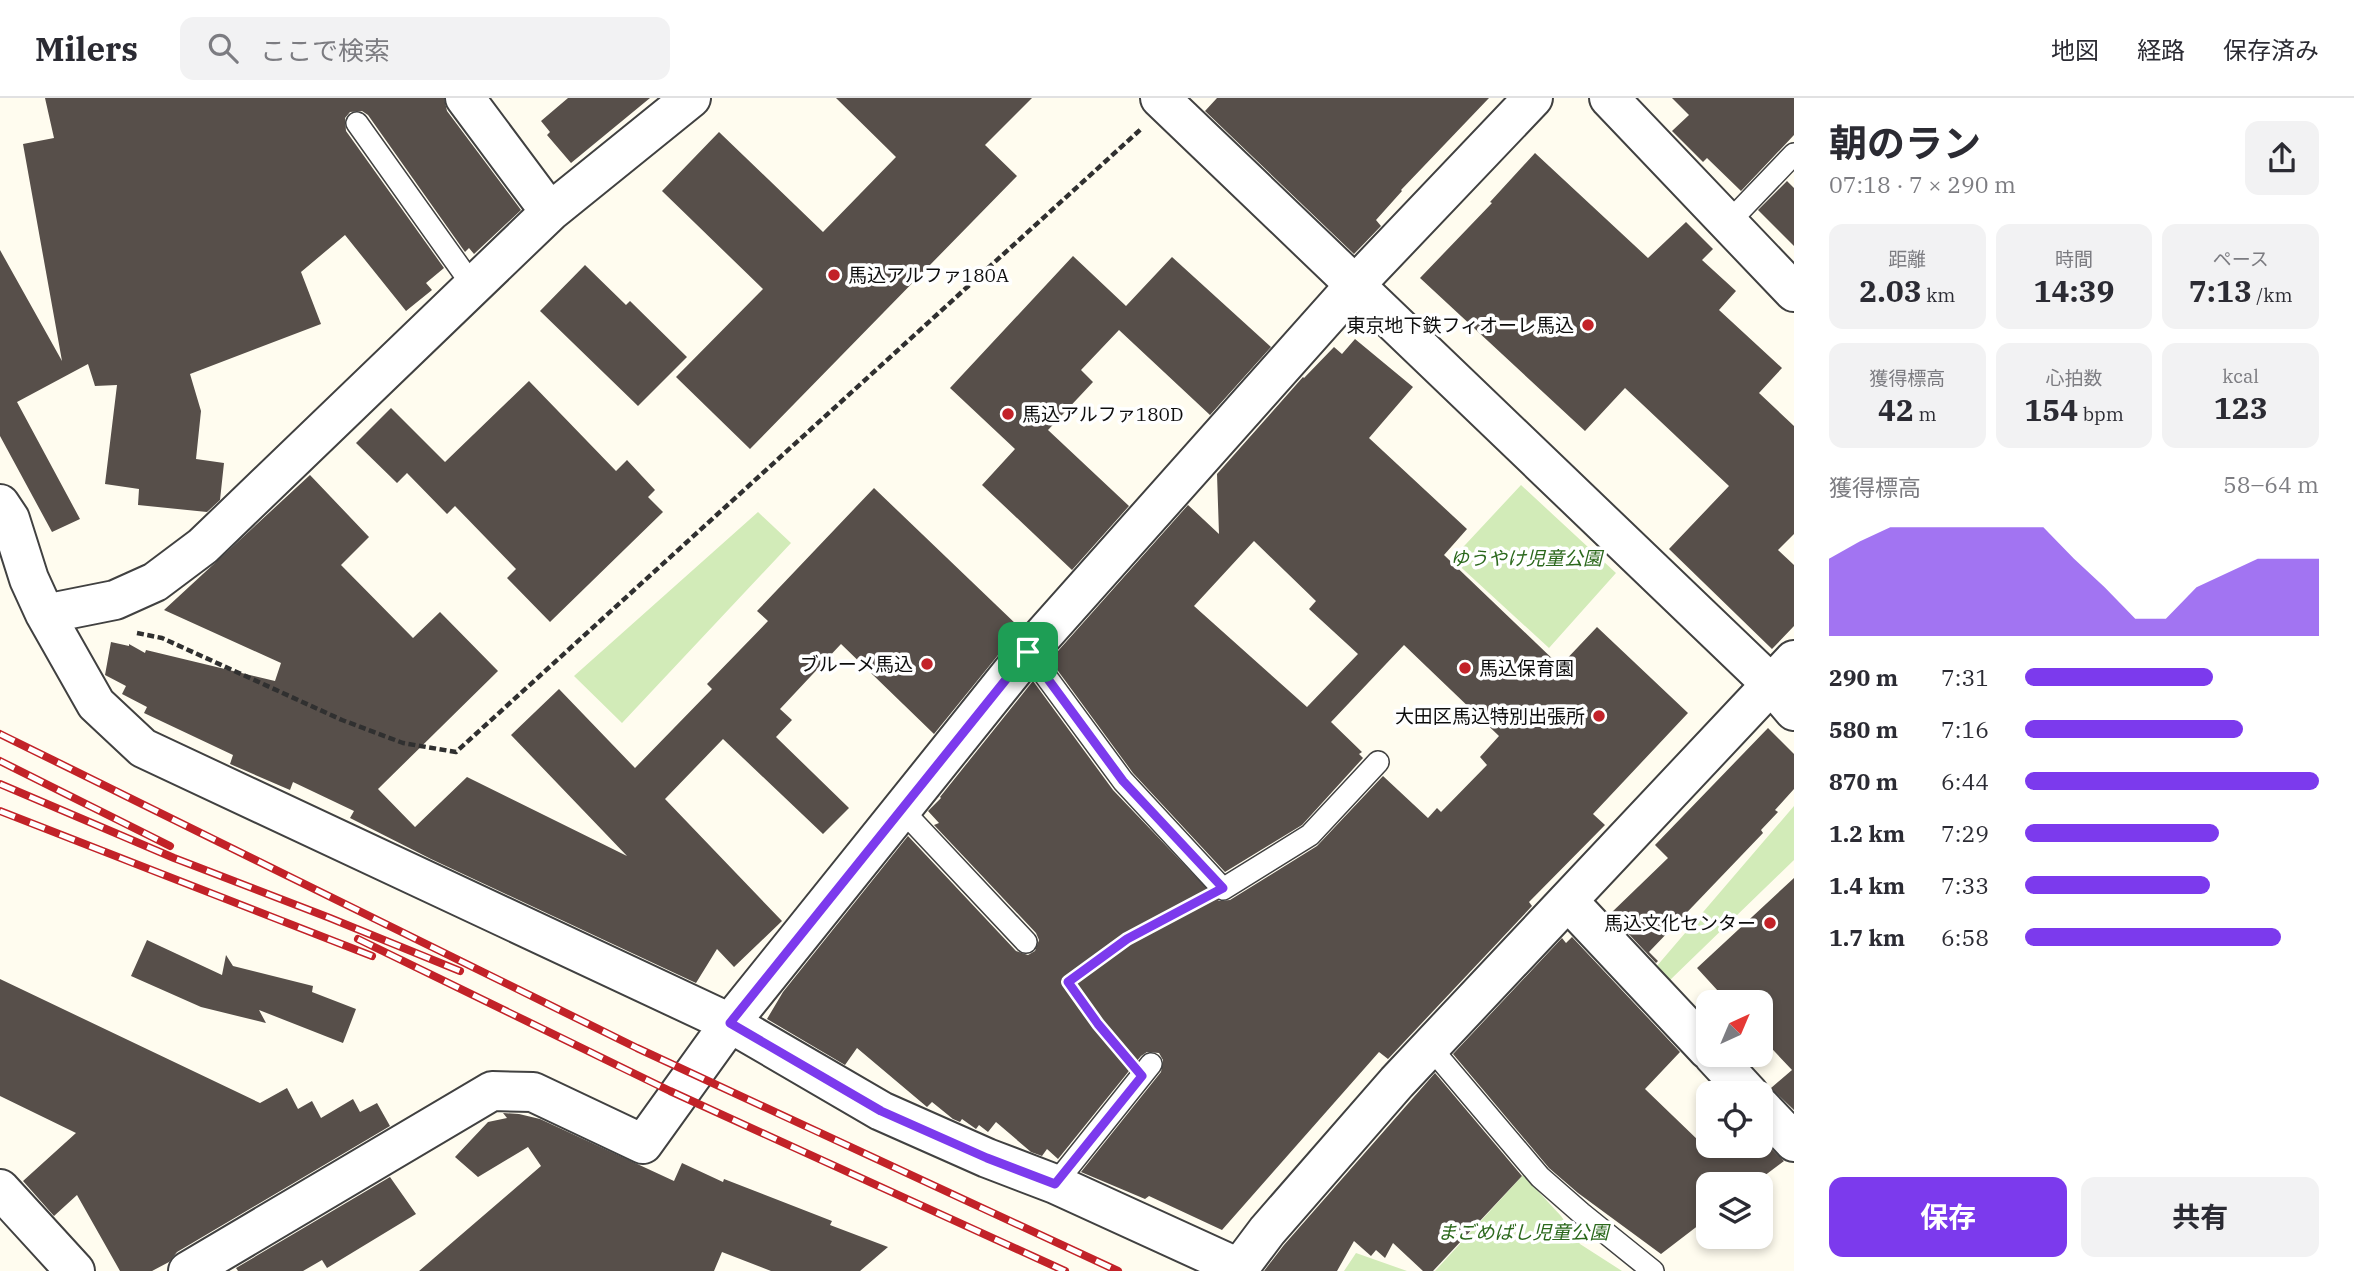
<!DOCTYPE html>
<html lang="ja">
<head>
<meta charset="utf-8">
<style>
  :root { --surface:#fff; --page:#f2f2f3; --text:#2b2b33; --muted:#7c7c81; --line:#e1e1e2; --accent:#7c3aed }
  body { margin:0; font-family:"IBM Plex Serif","Noto Sans JP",serif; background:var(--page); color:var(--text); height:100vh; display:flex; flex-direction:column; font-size:26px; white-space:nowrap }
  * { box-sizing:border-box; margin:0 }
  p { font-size:23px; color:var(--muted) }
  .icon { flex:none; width:38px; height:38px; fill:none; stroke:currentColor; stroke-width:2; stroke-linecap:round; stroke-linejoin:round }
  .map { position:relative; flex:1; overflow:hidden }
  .panel { display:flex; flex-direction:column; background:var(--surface); width:560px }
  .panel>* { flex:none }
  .needle { width:46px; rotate:44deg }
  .fabs { position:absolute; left:1696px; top:892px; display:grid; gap:14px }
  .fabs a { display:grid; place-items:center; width:77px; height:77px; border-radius:14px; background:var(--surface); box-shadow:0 4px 10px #0003; font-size:35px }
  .pin { position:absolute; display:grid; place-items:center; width:60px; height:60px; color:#fff; margin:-30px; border-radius:14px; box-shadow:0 4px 10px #0006 }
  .round { display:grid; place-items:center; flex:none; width:74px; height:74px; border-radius:14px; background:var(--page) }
  .overview { display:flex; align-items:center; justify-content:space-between; height:119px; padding:0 35px }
  h1 { font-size:38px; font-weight:700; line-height:52px }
  .metrics { display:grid; grid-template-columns:repeat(3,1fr); gap:10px; height:119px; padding:7px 35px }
  .metrics div { display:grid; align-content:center; border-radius:14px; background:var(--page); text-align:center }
  .metrics b { font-size:30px; font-weight:700 }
  .metrics small { font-size:19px; font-weight:400 }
  .metrics p { font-size:19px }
  .chart { height:196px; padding:14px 35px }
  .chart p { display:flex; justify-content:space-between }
  .chart svg { width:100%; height:126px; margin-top:7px; fill:var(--accent); opacity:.7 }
  .button { display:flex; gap:14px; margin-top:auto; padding:14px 35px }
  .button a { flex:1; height:80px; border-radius:14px; background:var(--accent); color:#fff; font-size:28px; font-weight:700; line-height:80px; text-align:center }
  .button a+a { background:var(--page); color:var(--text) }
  ul { padding:0 35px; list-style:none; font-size:23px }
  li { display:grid; grid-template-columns:112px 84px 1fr; align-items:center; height:52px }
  li i { height:18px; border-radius:9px; background:var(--accent) }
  header { display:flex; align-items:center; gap:42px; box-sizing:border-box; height:98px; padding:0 35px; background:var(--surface); border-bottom:2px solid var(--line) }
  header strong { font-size:33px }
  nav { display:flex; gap:38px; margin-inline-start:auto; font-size:24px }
  .search { width:490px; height:63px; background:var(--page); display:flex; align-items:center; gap:18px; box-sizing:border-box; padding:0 24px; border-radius:14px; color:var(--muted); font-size:26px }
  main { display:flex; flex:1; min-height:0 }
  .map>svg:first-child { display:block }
  .green { fill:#d2ebb8 }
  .building { fill:#574f4a; fill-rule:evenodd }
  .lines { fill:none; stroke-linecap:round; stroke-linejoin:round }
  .service-casing { stroke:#414141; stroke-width:24 }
  .minor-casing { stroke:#414141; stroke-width:42 }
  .tertiary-casing { stroke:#414141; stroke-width:42 }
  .path { stroke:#303030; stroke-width:4.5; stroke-dasharray:7 3.5; stroke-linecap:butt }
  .service { stroke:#fff; stroke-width:21 }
  .minor { stroke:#fff; stroke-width:38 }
  .tertiary { stroke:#fff; stroke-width:38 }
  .rail-casing { stroke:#c22228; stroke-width:8 }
  .rail { stroke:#fff; stroke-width:5; stroke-dasharray:16; stroke-linecap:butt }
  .route-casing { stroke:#fff; stroke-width:14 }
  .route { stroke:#7c3aed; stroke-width:9 }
  .poi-dot { fill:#c22228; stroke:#fff; stroke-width:2.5 }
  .labels { text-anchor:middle; stroke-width:7; stroke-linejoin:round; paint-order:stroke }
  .poi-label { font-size:19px; fill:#0e0e0e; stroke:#fff; text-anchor:end }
  .park-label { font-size:19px; font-style:italic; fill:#2b681c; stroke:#fff }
</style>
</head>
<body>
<header>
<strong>Milers</strong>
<div class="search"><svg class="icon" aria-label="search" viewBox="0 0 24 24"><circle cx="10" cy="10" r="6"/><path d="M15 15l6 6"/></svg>ここで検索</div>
<nav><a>地図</a><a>経路</a><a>保存済み</a></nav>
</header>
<main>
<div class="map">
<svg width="1794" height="1173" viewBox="0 0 1794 1173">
  <rect width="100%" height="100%" fill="#fffcef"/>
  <path class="green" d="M1521 387 1616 475 1549 550 1452 461Z
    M758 414 791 445 622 625 574 578Z
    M1794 708V762L1669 883 1656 869Z
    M1523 1077 1561 1118 1580 1146 1622 1173H1435Z
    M1356 1155 1407 1173H1344Z"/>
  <path class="building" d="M45 0H444L447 13 521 112 474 156 469 150 465 154 368 17 362 13 350 14 345 20 346 33 444 170 426 185 432 192 406 213 345 137 301 174 321 226 190 276 201 313 196 361 224 365 220 402 207 414 138 407 139 391 105 386 117 287 95 288 88 266 17 304 80 421 52 434 0 338V152L62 263 23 46 54 40Z
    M568 0H650L571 65 547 37 550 34 541 23Z
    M836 0H1032L985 47 1017 78 750 351 676 279 763 191 662 93 719 34 823 134 896 59Z
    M1217 0H1489L1401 92 1402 93 1376 122 1381 128 1354 156 1205 13Z
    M1672 0H1794V37L1741 93 1707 60 1703 64 1672 33 1689 17Z
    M1535 55 1648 160 1686 124 1713 151 1702 162 1736 193 1719 212 1782 270 1759 295 1794 328V436L1778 452 1794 467V528L1772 551 1669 451 1729 388 1625 290 1585 333 1420 180 1492 105 1490 104Z
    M1787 83 1794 90V148L1758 112Z
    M1073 158 1126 208 1172 159 1271 249 1210 317 1119 232 1081 272 1093 284 1048 332 1129 408 1072 472 982 387 1015 351 950 290Z
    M585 167 626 207 630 203 687 259 638 308 540 213Z
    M1355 241 1413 289 1369 340 1467 431 1444 457 1560 568 1597 529 1688 615 1593 716 1605 727 1529 804 1532 808 1388 961 1379 954 1222 1132 1149 1098 1145 1101 1081 1074 1161 974 1163 962 1159 955 1147 954 1141 958 1058 1061 1047 1051 1042 1058 1031 1054 996 1024 988 1034 979 1027 976 1031 962 1021 960 1024 953 1021 932 1004 927 1009 857 950 845 967 767 921 783 894 908 738 1016 853 1028 857 1035 853 1039 842 1036 835 934 727 939 725 928 713 941 700 940 699 1033 583 1113 692 1219 803 1230 802 1317 748 1383 678 1428 720 1437 710 1441 714 1487 667 1480 659 1499 638 1404 547 1331 624 1362 654 1359 656 1363 660 1302 727 1225 774 1133 675 1050 562 1188 407 1219 436 1217 376 1303 279 1304 280 1334 249 1342 256ZM1254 443 1316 503 1309 511 1358 556 1307 609 1194 508Z
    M529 283 616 373 627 362 655 392 648 399 663 414 550 524 507 480 516 471 455 408 447 416 407 375 397 385 356 345 391 310 445 364Z
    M310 377 369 439 341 467 413 540 440 514 498 573 378 691 415 729 467 679 627 758 511 637 559 591 635 670 712 591 707 586 768 523 757 513 874 390 1020 530 934 636 841 546 780 611 792 622 776 639 849 710 823 736 723 641 665 701 782 823 734 869 717 851 696 885 431 761 350 720 354 713 293 684 290 692 230 666 233 657 144 615 147 609 122 596 126 588 105 577 111 544 129 548V546L145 555 146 552 275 583 281 565 164 512Z
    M1768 630 1794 656V691L1775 712 1778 714 1761 732 1763 735 1649 854 1658 863 1656 865 1610 816 1668 760 1655 747Z
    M1794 780V1012L1771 990 1792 972 1760 938V905H1729L1697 870Z
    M1572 839 1680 954 1645 991 1700 1044 1708 1036V1048H1760V1040L1784 1063 1752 1087H1708V1120L1661 1156 1578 1095 1549 1070 1453 956 1562 840 1566 845Z
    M147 842 222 877 226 857 233 868 313 888 312 894 356 911 343 945 259 912 266 925 201 909 131 878Z
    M0 881 260 1005 287 990 298 1011 312 1003 321 1020 353 1001 360 1014 377 1005 390 1028 177 1154 169 1164 152 1173H120L77 1097 54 1118 23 1083 76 1035 0 998Z
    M1435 975 1522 1078 1433 1173H1423L1393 1145 1385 1160 1376 1152 1371 1158 1354 1143 1337 1173H1264L1284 1147Z
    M503 1015 519 1016 540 1021 674 1083 682 1065 723 1084 724 1081 832 1123 830 1127 888 1149 860 1173H771L722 1154 714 1173H419L541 1068 528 1049 478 1079 455 1059 488 1024 507 1020Z
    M390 1079 416 1116 327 1170 322 1162 303 1173H238L236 1170Z"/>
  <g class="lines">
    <g class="service-casing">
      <path id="service" d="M357 25 473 188
        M1729 124 1794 56
        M1028 554 1123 683 1223 791 1310 737 1378 664
        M903 713 1026 844
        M1430 949 1540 1079 1581 1115 1653 1173
        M1055 1086 1151 966"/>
    </g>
    <g class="minor-casing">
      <path id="minor" d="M465 0 550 114
        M1609 0 1794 194
        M0 406 10 421 29 481 45 516 96 606 143 650 730 925 881 1013 987 1060 1055 1086 1239 1170
        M45 516 115 502 155 484 203 448 550 114 691 0
        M1771 586 1794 613
        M1568 803 1708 952
        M1713 957 1749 996
        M1760 1008 1794 1044
        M0 1091 75 1173
        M188 1173 492 993 533 994 643 1046 730 925 1028 554 1355 187 1533 0"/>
    </g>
    <g class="tertiary-casing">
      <path id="tertiary" d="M1160 0 1771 586
        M1237 1173 1267 1133 1397 984 1794 562"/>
    </g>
    <path class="path" d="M137 535 162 540 342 622 403 645 456 654 1141 31
      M1123 957 1098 926 1068 883 1127 841 1197 804"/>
    <use href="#service" class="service"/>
    <use href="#minor" class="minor"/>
    <use href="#tertiary" class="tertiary"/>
    <g class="rail-casing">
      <path id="rail" d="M0 636 637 950 1118 1173
        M0 663 170 748
        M0 686 174 760 330 820 460 873
        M0 713 372 858
        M358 841 670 993 1065 1173"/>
    </g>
    <use href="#rail" class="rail"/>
  </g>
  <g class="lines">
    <g class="route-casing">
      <path id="route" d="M1028 554 1123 683 1223 790 1127 841 1068 884 1098 926 1142 978 1055 1086 987 1060 881 1013 730 925Z"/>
    </g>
    <use href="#route" class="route"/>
  </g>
  <g class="poi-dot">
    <circle cx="834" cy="177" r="7"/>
    <circle cx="1588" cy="227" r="7"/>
    <circle cx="1008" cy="316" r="7"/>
    <circle cx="927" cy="566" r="7"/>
    <circle cx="1465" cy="570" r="7"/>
    <circle cx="1599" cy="618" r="7"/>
    <circle cx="1770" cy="825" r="7"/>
  </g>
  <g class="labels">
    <g class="poi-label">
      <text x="848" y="184" text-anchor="start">馬込アルファ180A</text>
      <text x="1574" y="234">東京地下鉄フィオーレ馬込</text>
      <text x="1022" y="323" text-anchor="start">馬込アルファ180D</text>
      <text x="913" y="573">ブルーメ馬込</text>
      <text x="1479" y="577" text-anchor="start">馬込保育園</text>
      <text x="1585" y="625">大田区馬込特別出張所</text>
      <text x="1756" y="832">馬込文化センター</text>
    </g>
    <g class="park-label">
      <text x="1526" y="467">ゆうやけ児童公園</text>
      <text x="1523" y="1141">まごめばし児童公園</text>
    </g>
  </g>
</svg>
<div class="fabs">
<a><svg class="needle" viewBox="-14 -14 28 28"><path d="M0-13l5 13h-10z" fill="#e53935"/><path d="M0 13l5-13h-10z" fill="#7c7c81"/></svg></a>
<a><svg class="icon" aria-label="locate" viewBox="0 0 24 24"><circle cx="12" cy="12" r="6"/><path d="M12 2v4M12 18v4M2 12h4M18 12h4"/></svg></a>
<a><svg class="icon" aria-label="layers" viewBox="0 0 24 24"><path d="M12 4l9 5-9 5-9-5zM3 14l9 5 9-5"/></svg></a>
</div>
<div class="pin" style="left:1028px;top:554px;background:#1e9e55"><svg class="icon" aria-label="arrive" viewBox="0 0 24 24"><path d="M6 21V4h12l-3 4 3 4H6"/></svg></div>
</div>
<section class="panel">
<div class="overview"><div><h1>朝のラン</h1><p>07:18 · 7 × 290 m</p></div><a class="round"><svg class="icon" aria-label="share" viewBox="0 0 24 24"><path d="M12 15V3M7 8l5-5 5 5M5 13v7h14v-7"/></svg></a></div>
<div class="metrics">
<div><p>距離</p><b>2.03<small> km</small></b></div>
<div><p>時間</p><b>14:39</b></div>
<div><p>ペース</p><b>7:13<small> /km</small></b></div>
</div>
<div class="metrics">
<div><p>獲得標高</p><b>42<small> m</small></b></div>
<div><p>心拍数</p><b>154<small> bpm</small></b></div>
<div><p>kcal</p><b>123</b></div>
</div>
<div class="chart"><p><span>獲得標高</span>58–64 m</p>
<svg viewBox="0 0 160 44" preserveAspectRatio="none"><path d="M0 44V17L10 11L20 6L30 6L40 6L50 6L60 6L70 6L80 17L90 27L100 38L110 38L120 27L130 22L140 17L150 17L160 17V44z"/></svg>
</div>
<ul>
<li><b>290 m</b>7:31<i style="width:64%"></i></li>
<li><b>580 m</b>7:16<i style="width:74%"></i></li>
<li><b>870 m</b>6:44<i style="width:100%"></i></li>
<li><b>1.2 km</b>7:29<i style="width:66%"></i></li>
<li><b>1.4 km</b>7:33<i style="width:63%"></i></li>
<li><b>1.7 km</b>6:58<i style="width:87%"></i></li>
</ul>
<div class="button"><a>保存</a><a>共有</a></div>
</section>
</main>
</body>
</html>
